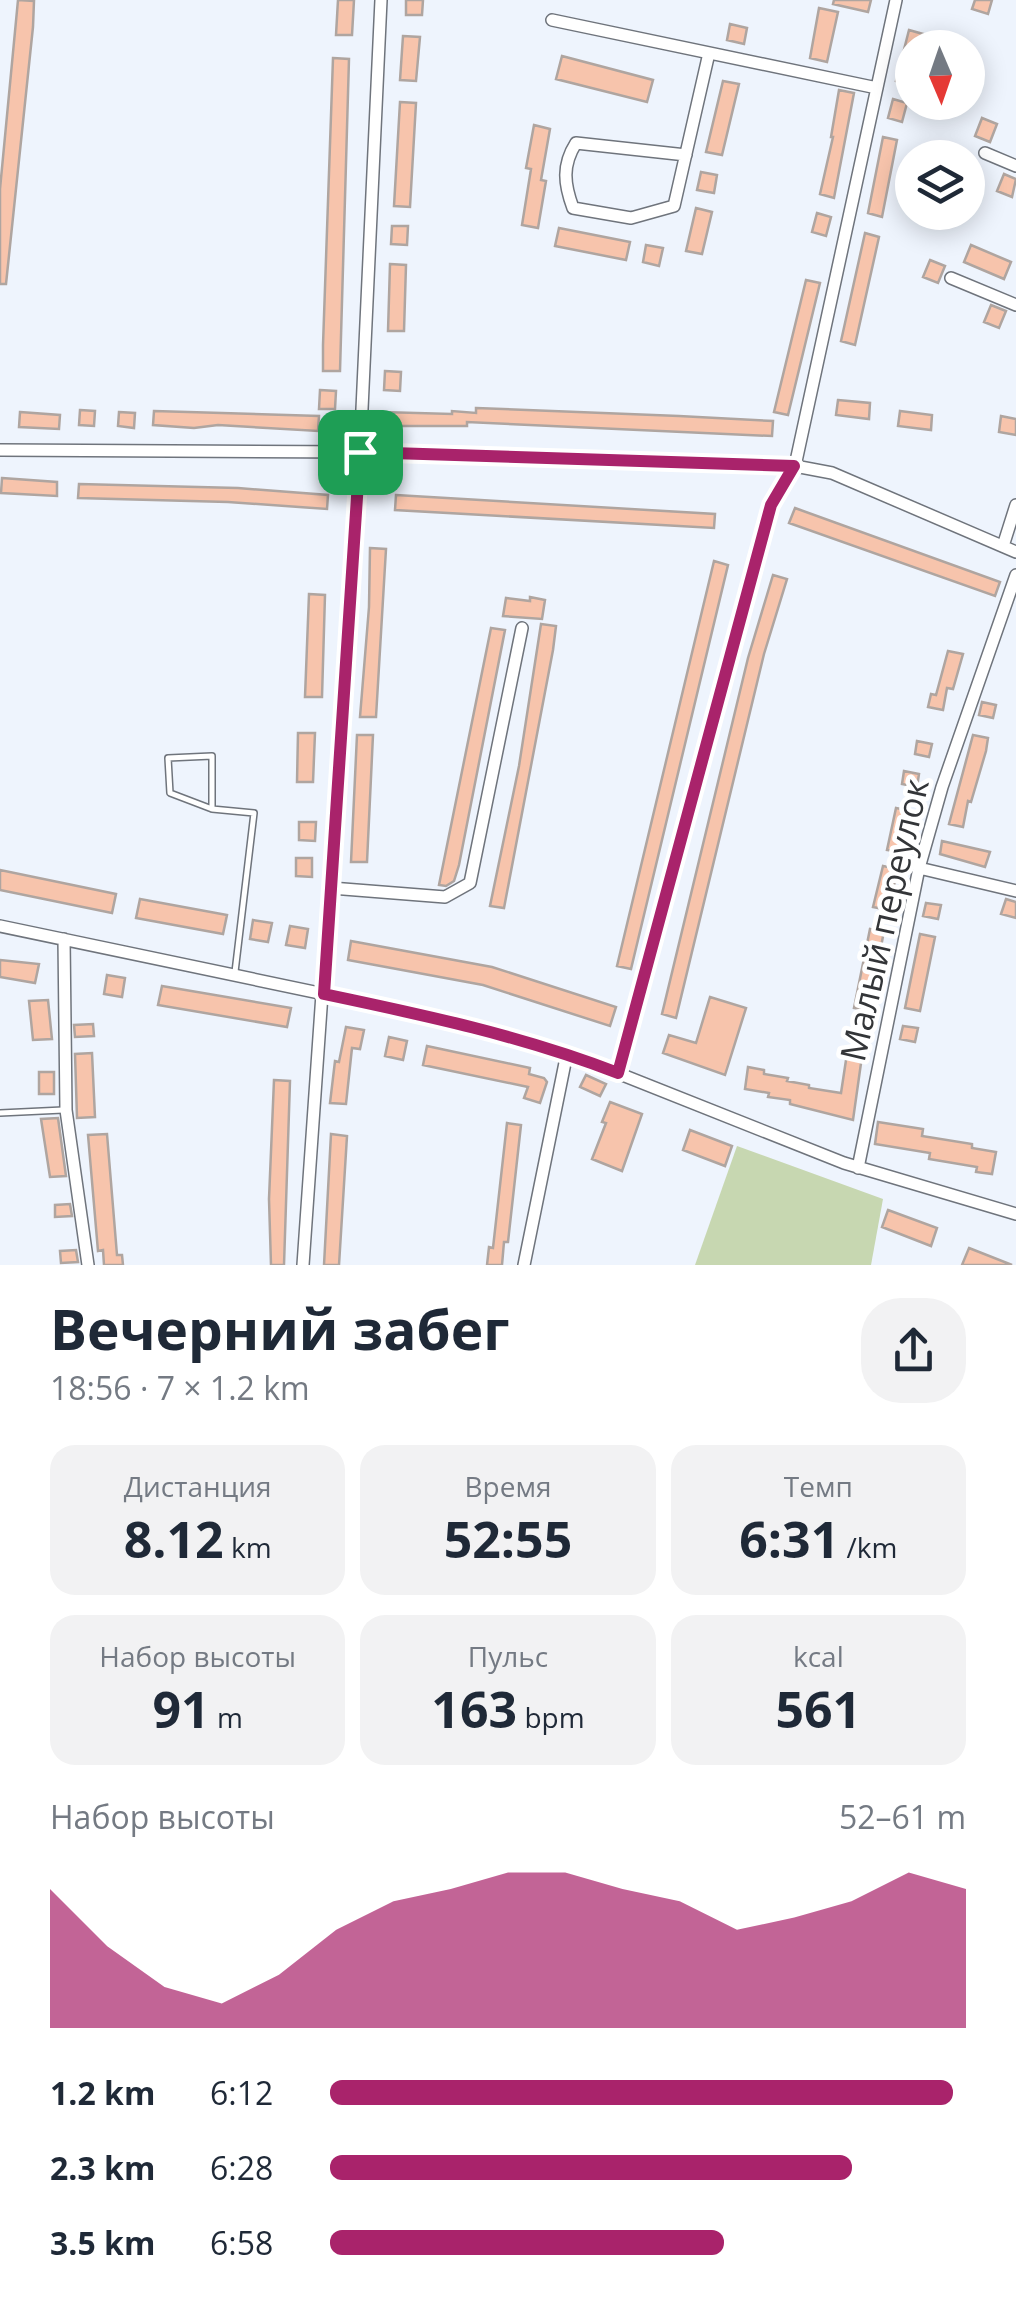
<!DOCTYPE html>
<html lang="ru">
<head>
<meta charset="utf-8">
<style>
  :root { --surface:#fff; --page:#f2f2f3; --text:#1f2937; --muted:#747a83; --accent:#a9236b }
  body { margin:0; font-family:"Open Sans",sans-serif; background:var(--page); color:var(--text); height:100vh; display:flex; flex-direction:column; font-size:38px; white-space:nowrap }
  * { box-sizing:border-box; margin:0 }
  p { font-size:32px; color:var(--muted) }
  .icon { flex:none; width:55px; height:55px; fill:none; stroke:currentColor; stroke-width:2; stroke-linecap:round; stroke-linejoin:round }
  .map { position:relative; height:1265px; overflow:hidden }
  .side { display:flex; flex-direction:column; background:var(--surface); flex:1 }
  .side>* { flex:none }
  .needle { width:65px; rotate:178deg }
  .fabs { position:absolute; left:895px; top:30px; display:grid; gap:20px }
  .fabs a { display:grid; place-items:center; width:90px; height:90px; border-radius:50%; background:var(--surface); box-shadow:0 5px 25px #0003; font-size:50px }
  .pin { position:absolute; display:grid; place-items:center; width:85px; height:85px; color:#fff; margin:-42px; border-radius:20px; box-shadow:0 5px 15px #0006 }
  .round { display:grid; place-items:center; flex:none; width:105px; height:105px; border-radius:40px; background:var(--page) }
  .overview { display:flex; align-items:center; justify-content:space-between; height:170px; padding:0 50px }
  h1 { font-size:55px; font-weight:700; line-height:75px }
  .stats { display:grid; grid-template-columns:repeat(3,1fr); gap:15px; height:170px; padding:10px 50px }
  .stats div { display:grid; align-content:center; border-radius:25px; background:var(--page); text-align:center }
  .stats b { font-size:50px; font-weight:700 }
  .stats small { font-size:28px; font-weight:400 }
  .stats p { font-size:28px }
  .chart { height:280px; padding:20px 50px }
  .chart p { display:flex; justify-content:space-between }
  .chart svg { width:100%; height:180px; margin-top:10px; fill:var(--accent); opacity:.7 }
  ul { padding:0 50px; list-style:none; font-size:32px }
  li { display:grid; grid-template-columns:160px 120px 1fr; align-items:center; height:75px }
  li i { height:25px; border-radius:12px; background:var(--accent) }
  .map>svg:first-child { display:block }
  .green { fill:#c7d7b1 }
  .building { fill:#f7c4ac; stroke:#afa5a0; stroke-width:2.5 }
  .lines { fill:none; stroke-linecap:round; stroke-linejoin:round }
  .service-casing { stroke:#6f747c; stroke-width:8 }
  .minor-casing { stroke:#6f747c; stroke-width:14 }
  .service { stroke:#fff; stroke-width:5 }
  .minor { stroke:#fff; stroke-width:11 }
  .route-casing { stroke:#fff; stroke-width:20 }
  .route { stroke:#a9236b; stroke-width:12 }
  .labels { text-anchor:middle; stroke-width:9; stroke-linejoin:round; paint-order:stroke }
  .street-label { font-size:35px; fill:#333538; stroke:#fff }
</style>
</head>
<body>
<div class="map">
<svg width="1016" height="1265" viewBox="0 0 1016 1265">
  <rect width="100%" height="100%" fill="#eef4fd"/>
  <path class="green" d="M737 1146 883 1199 871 1265H695Z"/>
  <path class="building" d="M18 0 34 1 33 27 6 284H0V189Z
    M338 0H354L352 35H336Z
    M406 0H423L422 15H406Z
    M834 0H871L868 12 833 4Z
    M975 0H992L988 14 972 9Z
    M819 8 838 12 827 62 810 58Z
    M730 24 747 28 744 44 727 40Z
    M909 30 923 34 920 48H912L910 84 896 81Z
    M403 36 420 37 416 81 400 80Z
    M562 56 653 80 647 102 556 79Z
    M333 58 349 59 340 371H323V345Z
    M723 81 739 84 722 155 706 152Z
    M839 90 854 93 834 198 820 194 833 137H831Z
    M893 99 907 103 902 122 888 118Z
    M400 102 416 103 410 207 394 206Z
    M982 118 997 124 990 142 975 136Z
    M534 125 550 129 541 180 546 181 538 228 522 225 531 169 526 168Z
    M883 137 897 140 882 217 868 213Z
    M701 172 717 175 714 193 697 190Z
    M1004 174 1016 179 1012 197 997 191Z
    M696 208 712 212 702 254 686 251Z
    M817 213 831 217 826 236 812 232Z
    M392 226H408L407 245 391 244Z
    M559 228 630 242 626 260 555 246Z
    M865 233 879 237 855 345 841 341Z
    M646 245 663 248 659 266 643 262Z
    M971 245 1011 262 1004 279 964 262Z
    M930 260 945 266 938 283 923 277Z
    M390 264 406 265 404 331H388Z
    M806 280 820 283 788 415 774 412Z
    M991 305 1006 311 999 328 984 322Z
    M385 371 401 372 400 391 384 390Z
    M320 390 336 391 335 409H319Z
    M838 400 870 403 869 419 836 415Z
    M476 408 679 416 773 421 772 436 467 422V426H381L382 412 452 414V411L476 413Z
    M80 410 95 411 94 426 79 425Z
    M154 411 319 416 318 431 218 425 194 428 153 425Z
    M900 411 932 415 931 430 898 426Z
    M20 412 60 415 59 429 19 427Z
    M119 412 135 413 134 428 118 426Z
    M1001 416 1016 419V435L999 432Z
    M2 478 57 482V496L1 493Z
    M79 484 238 488 328 495 327 509 228 502 78 498Z
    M396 495 715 514 714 528 395 510Z
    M795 508 1000 582 995 596 789 523Z
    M370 548 386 549 376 717H360L369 607Z
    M714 561 728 565 631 969 617 966Z
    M773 575 787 579 764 654 676 1018 662 1014 748 658Z
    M309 594 325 595 322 697H305Z
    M530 597 545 600 542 619 503 616 506 598 530 601Z
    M541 624 556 626 553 650 504 908 490 906 519 766Z
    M491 628 505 630 459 865 454 881 446 886 439 885Z
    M948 651 963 654 953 689 947 688 943 710 928 707 931 694 936 695Z
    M982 702 996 705 993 718 979 715Z
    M298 733H315L313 782H297Z
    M357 735H373L367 862H351Z
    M973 735 988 738 986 751 971 802 968 801 963 827 949 824Z
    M917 741 932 744 929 757 915 754Z
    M904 771 919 774 917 787 902 784Z
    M896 808 911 811 901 852 887 850Z
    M299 822H316L315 841 299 840Z
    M942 841 990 852 985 867 940 854Z
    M296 858H312V877L296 876Z
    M883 866 898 869 888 910 873 907Z
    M0 870 116 894 112 913 0 890Z
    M140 899 227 915 223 934 136 918Z
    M1006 899 1016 902V918L1001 914Z
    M926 903 941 905 938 919 923 916Z
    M253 920 272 923 268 942 250 939Z
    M290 926 308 929 305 948 286 945Z
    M870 929 884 931 869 1010 854 1008Z
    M920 934 935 937 920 1011 905 1008Z
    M351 941 492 967 616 1007 610 1026 483 985 348 960Z
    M0 960 39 964 35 983 0 977Z
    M107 975 125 978 122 997 104 994Z
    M162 986 291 1008 287 1027 158 1005Z
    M710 997 746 1008 725 1075 663 1053 669 1035 696 1043Z
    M48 1000 52 1039 33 1040 29 1001Z
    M93 1024 94 1036 75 1037 74 1025Z
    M903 1026 918 1028 915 1042 900 1039Z
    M346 1027 364 1030 360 1049 352 1048 346 1104 330 1103 335 1061 339 1062Z
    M389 1037 407 1041 403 1060 385 1056Z
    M427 1046 530 1068 529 1074 544 1078 547 1082 540 1103 524 1098 528 1087 423 1065Z
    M848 1047 863 1049 853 1120 790 1104V1100L768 1097 769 1093 745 1089 748 1067 764 1070V1074L788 1078 787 1081 809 1085V1088L841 1093Z
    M92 1053 95 1117 77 1118 75 1054Z
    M39 1072H54V1094H39Z
    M586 1075 606 1084 600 1096 580 1087Z
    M274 1080 290 1081 284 1265H271L269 1199Z
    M610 1102 642 1114 622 1171 592 1159 606 1123 602 1122Z
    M58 1118 66 1176 50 1177 41 1119Z
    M878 1122 923 1129 922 1136 972 1144V1148L996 1152 992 1174 976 1172 977 1167 929 1159 930 1153 875 1144Z
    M507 1123 521 1125 508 1242H504L502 1265H487L489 1247 493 1248Z
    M690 1130 732 1146 725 1166 683 1150Z
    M107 1134 117 1255H122L123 1265H104L103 1250 98 1251 88 1135Z
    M331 1134 347 1136 339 1265H324Z
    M70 1204 72 1216 55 1217V1205Z
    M888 1210 937 1228 931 1246 882 1227Z
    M969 1248 1012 1265H962Z
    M76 1250 78 1262 61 1263 60 1251Z"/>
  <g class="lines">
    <g class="service-casing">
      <path id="service" d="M212 809V756L168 758 170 793 212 809 254 813 235 972
        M0 1113 63 1110"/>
    </g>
    <g class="minor-casing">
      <path id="minor" d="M552 20 877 88
        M985 153 1016 166
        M686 155 576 143C562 165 564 184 573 208L631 218 674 206 709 53
        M951 278 1016 305
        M0 450 360 452 795 466 832 473 1016 552
        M1003 546 1016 505
        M919 868 1016 891
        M331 888 445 897 470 883 522 628
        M0 926 448 1020 567 1053 844 1163 1016 1214
        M64 939 66 1110 88 1265
        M618 1073 771 505 795 466 896 0
        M858 1168 919 868 942 787 1016 575
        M303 1265 360 452 381 0
        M524 1265 567 1053"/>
    </g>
    <use href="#service" class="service"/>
    <use href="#minor" class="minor"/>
  </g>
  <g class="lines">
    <g class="route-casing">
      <path id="route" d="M360 452 794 466 771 505 618 1073C523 1036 424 1015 324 994Z"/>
    </g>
    <use href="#route" class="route"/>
  </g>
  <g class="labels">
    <g class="street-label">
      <text transform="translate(885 920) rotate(-77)" y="12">Малый переулок</text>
    </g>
  </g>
</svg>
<div class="fabs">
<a><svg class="needle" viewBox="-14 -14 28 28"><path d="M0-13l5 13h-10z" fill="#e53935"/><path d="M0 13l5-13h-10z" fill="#747a83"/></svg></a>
<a><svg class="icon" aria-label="layers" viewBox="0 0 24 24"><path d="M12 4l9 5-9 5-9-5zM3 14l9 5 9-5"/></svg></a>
</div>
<div class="pin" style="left:360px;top:452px;background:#1e9e55"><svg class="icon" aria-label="arrive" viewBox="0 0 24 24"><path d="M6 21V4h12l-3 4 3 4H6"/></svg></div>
</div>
<section class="side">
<div class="overview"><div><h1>Вечерний забег</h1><p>18:56 · 7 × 1.2 km</p></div><a class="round"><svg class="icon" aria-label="share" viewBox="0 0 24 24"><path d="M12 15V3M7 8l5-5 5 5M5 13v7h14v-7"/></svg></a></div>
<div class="stats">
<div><p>Дистанция</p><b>8.12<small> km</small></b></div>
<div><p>Время</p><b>52:55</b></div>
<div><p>Темп</p><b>6:31<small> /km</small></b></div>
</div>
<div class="stats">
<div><p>Набор высоты</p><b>91<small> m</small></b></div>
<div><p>Пульс</p><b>163<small> bpm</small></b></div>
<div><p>kcal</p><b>561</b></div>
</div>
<div class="chart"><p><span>Набор высоты</span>52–61 m</p>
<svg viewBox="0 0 160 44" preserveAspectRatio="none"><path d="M0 44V10L10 24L20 34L30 38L40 31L50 20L60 13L70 10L80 6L90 6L100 10L110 13L120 20L130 17L140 13L150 6L160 10V44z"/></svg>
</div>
<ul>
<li><b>1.2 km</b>6:12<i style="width:98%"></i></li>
<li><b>2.3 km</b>6:28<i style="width:82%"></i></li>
<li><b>3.5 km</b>6:58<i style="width:62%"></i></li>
</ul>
</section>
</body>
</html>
